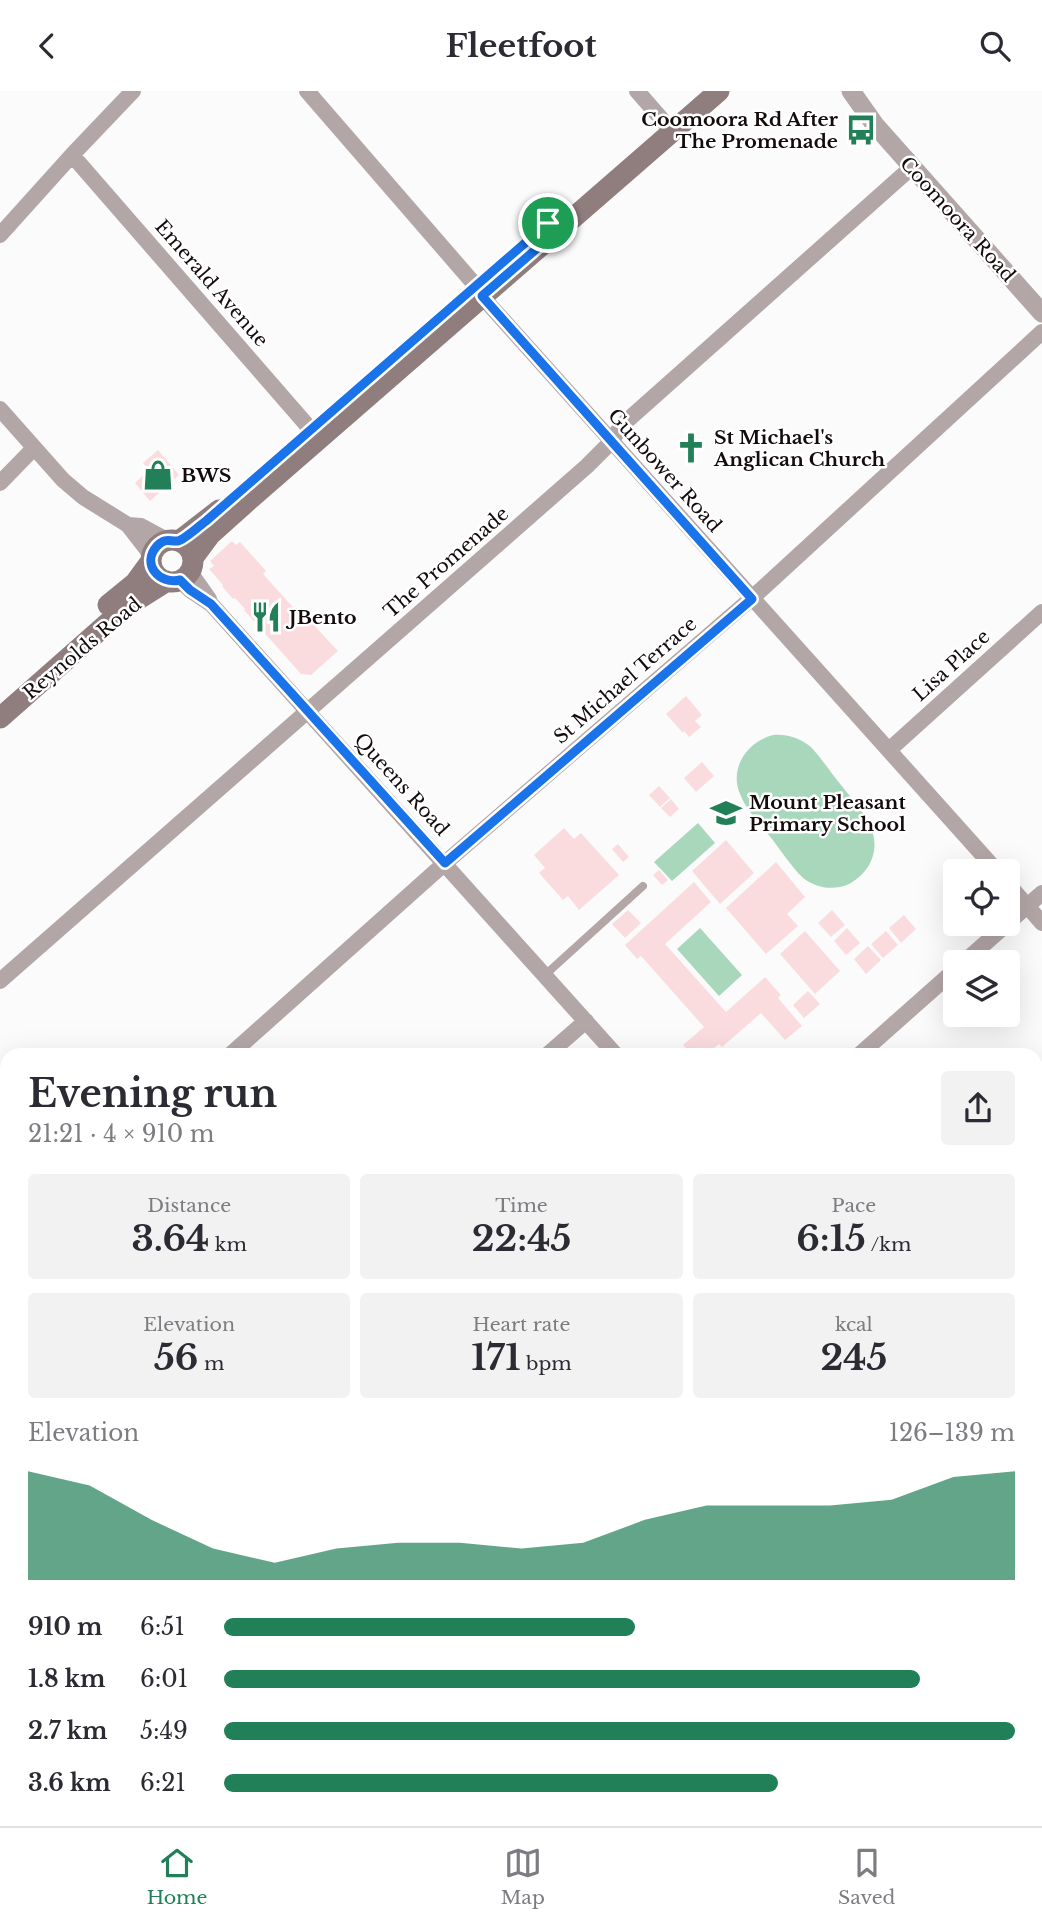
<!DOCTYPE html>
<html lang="en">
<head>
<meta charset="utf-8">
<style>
  :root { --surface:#fff; --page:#f2f2f3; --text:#2b2b33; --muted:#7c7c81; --line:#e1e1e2; --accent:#218057 }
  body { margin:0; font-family:"Libre Baskerville",serif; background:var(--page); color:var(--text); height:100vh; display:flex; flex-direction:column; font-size:26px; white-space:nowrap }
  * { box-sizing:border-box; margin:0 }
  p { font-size:23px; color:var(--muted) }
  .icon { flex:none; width:38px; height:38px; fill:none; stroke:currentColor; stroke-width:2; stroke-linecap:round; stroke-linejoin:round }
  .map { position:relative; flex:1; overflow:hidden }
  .side { position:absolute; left:0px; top:957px; width:1043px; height:779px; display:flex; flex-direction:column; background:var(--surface); border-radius:21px 21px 0 0; box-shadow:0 7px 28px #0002 }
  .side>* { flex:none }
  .controls { position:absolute; left:943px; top:768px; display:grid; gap:14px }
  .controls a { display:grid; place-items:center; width:77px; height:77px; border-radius:7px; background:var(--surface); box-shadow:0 7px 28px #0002; font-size:35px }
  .pin { position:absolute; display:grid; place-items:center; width:60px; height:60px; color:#fff; margin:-30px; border:4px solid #fff; border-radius:50%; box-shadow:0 2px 7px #0007 }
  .round { display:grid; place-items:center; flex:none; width:74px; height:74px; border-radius:7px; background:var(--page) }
  .headline { display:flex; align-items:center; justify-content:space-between; height:119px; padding:0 28px }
  h1 { font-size:38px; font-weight:800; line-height:52px }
  .figures { display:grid; grid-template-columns:repeat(3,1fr); gap:10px; height:119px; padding:7px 28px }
  .figures div { display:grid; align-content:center; border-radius:7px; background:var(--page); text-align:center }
  .figures b { font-size:35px; font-weight:800 }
  .figures small { font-size:19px; font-weight:400 }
  .figures p { font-size:19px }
  .chart { height:196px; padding:14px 28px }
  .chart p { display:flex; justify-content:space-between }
  .chart svg { width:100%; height:126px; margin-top:7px; fill:var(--accent); opacity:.7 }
  ul { padding:0 28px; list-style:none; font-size:23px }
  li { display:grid; grid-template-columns:112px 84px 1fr; align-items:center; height:52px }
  li i { height:18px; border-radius:9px; background:var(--accent) }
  header { display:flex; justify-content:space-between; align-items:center; height:91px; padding:0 28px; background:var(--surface); font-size:32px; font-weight:800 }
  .tab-bar { display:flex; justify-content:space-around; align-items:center; height:98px; border-top:2px solid var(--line); background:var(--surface); font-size:19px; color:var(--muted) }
  .tab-bar a { display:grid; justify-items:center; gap:4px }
  .tab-bar .selected { color:var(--accent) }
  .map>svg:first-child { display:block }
  .green { fill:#a8d7bc }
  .building { fill:#fadcdf }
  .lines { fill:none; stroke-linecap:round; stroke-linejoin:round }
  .service { stroke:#b3a6a7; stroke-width:8 }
  .minor { stroke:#b3a6a7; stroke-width:16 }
  .tertiary { stroke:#b3a6a7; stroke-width:19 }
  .secondary { stroke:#907e7f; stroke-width:21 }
  .route-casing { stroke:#fff; stroke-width:14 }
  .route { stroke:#1a73e8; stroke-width:9 }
  .labels { text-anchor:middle; stroke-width:5; stroke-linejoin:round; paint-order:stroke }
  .poi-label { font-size:19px; font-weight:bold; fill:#140b0c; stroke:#fff; text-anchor:start }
  .street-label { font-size:19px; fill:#140b0c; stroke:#fff }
</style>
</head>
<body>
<header><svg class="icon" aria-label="back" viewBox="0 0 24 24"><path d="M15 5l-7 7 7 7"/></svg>Fleetfoot<svg class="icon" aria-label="search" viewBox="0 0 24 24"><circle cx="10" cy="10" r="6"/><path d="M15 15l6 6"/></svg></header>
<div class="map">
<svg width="1042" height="1735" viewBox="0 0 1042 1735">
  <rect width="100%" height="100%" fill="#fbfbfb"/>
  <path class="green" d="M773 644C788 643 799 647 811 656 822 668 831 682 841 694 858 716 884 740 871 770 867 780 858 788 849 793 833 800 816 797 803 787 791 775 782 761 772 748 761 734 746 719 740 703 729 677 747 651 773 644Z
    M698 732 715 752 672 790 654 771Z
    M700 837 742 884 719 905 677 858Z
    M1042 1393V1471L1036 1465V1399Z"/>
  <path class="building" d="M158 359 179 384 150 410 135 392 149 379 143 372Z
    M232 450 236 454 240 451 266 480 263 483 309 534 312 532 338 560 311 584 301 583 244 519 245 518 235 507 233 508 222 495 223 494 209 478 214 475 210 470Z
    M686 605 702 624 695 630 701 636 689 646 684 640 683 642 666 623Z
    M702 671 714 685 696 701 684 687Z
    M659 695 670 707 660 716 649 704Z
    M671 708 679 718 670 726 661 717Z
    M564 737 574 748 581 742 619 784 579 819 568 805 563 809 539 782 545 777 534 764Z
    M726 749 754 782 720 813 692 780Z
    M618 753 629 766 623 771 612 758Z
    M776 771 805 806 787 823 798 835 766 863 726 817Z
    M659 779 668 789 662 794 653 784Z
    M694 791 711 811 665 853 726 921 765 886 781 904 778 907 802 935 785 949 761 922 722 956 719 953 706 964H692L683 954 704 936 641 865 637 868 625 854Z
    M628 819 641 832 625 847 612 833Z
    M832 819 845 834 831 846 818 832Z
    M904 824 916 838 901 852 889 837Z
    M847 837 860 852 846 864 834 850Z
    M805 840 840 880 815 903 780 863Z
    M886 840 898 854 883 867 871 853Z
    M868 855 881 869 866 883 854 868Z
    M808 900 820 913 804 927 793 914Z"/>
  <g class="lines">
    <path class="service" d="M545 884 643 795"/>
    <path class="minor" d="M307 0 476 195 486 210 997 780
      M637 0 672 40
      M72 64 319 348
      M0 144 72 64 133 0
      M0 318 63 389 83 406 128 434 141 435 167 449
      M0 392 34 357
      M128 434 152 465
      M190 481 209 508
      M180 489 190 499 211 513 616 964
      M889 659 1042 521
      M1008 793 1042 832
      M1008 832 1042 802
      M963 872 1007 833
      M0 890 587 375 611 351 621 335 912 76
      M230 964 445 772 752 507 1042 241
      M547 964 586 930
      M859 964 956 878
      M0 1055 7 1063
      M1036 1087 1042 1082
      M0 1170 7 1164
      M1036 1368 1042 1363
      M0 1452 7 1446
      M1036 1497 1042 1504
      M599 1729 604 1735
      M685 1729 690 1735
      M965 1729 970 1735
      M0 1735 7 1729
      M309 1735 316 1729
      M625 1735 632 1729"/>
    <path class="tertiary" d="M851 0 875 34 1042 222"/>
    <path class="secondary" d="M151 470a21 21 0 1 1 42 0a21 21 0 1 1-42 0Z
      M179 450 219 419
      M193 467 210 444 249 409 719 0
      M108 514 135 492 151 470
      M0 627 109 531 129 514 167 490"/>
  </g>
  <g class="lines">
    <g class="route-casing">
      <path id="route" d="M548 132 556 141 482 205 752 508 445 772 211 513 190 499 180 489C159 494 141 473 157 455 166 446 170 451 178 450 185 448 200 434 206 430Z"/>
    </g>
    <use href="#route" class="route"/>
  </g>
  <defs>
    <g id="bus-bare" transform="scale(2.415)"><path d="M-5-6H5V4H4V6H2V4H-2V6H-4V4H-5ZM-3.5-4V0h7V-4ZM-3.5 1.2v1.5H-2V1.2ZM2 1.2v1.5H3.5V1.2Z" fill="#218057" stroke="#fff" stroke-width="2.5" paint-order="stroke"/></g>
    <g id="church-bare" transform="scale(2.415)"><path d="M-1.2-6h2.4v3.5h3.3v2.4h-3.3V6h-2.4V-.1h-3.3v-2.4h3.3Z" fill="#218057" stroke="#fff" stroke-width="2.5" paint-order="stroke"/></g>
    <g id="shop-bare" transform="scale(2.415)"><path d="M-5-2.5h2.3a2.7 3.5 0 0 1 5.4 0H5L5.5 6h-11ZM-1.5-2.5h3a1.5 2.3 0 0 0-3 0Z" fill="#218057" stroke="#fff" stroke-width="2.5" paint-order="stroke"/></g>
    <g id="restaurant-bare" transform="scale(2.415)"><path d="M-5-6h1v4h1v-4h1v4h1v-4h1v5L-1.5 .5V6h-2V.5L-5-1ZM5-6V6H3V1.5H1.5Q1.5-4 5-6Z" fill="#218057" stroke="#fff" stroke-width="2.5" paint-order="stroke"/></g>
    <g id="school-bare" transform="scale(2.415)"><path d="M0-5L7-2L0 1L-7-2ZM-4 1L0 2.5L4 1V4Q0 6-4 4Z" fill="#218057" stroke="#fff" stroke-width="2.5" paint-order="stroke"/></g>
  </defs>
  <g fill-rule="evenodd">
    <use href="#bus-bare" x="861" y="39"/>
    <use href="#church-bare" x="691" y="357"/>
    <use href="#shop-bare" x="158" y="384"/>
    <use href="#restaurant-bare" x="266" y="526"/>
    <use href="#school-bare" x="726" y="722"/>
  </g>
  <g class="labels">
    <g class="poi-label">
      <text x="838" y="35" text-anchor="end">Coomoora Rd After<tspan x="838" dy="22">The Promenade</tspan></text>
      <text x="714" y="353">St Michael's<tspan x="714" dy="22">Anglican Church</tspan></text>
      <text x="181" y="391">BWS</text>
      <text x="289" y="533">JBento</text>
      <text x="749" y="718">Mount Pleasant<tspan x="749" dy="22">Primary School</tspan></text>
    </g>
    <g class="street-label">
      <text transform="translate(958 128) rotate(48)" y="7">Coomoora Road</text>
      <text transform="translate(212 192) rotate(49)" y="7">Emerald Avenue</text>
      <text transform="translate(665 379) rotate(48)" y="7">Gunbower Road</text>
      <text transform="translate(446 471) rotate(-41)" y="7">The Promenade</text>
      <text transform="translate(82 557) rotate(-40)" y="7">Reynolds Road</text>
      <text transform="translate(951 574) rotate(-42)" y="7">Lisa Place</text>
      <text transform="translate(625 589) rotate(-41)" y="7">St Michael Terrace</text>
      <text transform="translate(402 693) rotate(48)" y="7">Queens Road</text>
    </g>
  </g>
</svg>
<div class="controls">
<a><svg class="icon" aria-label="locate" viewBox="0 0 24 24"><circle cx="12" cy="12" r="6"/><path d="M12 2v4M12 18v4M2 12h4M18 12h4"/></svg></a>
<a><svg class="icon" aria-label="layers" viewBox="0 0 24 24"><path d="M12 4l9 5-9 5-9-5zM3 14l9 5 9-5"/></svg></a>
</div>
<div class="pin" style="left:548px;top:132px;background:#1e9e55"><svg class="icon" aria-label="arrive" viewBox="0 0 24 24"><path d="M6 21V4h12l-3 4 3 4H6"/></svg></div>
<section class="side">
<div class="headline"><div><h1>Evening run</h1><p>21:21 · 4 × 910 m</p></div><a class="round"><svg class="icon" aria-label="share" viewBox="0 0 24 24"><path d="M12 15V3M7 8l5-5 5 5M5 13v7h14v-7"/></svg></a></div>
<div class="figures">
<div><p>Distance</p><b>3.64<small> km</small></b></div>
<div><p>Time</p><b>22:45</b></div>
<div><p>Pace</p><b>6:15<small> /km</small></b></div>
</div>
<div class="figures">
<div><p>Elevation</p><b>56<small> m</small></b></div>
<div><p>Heart rate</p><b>171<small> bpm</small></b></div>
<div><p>kcal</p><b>245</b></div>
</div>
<div class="chart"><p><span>Elevation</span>126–139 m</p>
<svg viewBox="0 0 160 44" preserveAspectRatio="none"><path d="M0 44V6L10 11L20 23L30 33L40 38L50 33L60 31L70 31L80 33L90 31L100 23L110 18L120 18L130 18L140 16L150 8L160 6V44z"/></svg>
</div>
<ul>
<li><b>910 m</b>6:51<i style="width:52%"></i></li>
<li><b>1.8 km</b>6:01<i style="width:88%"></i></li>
<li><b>2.7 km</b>5:49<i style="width:100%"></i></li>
<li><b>3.6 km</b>6:21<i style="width:70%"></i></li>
</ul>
</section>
</div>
<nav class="tab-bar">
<a class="selected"><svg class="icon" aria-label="home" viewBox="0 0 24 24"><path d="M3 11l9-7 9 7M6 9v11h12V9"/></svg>Home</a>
<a><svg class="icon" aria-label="map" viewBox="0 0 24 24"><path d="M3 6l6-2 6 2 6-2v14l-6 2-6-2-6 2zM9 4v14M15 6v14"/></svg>Map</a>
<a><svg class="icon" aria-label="saved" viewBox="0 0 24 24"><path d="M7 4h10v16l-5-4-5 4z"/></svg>Saved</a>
</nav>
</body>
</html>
